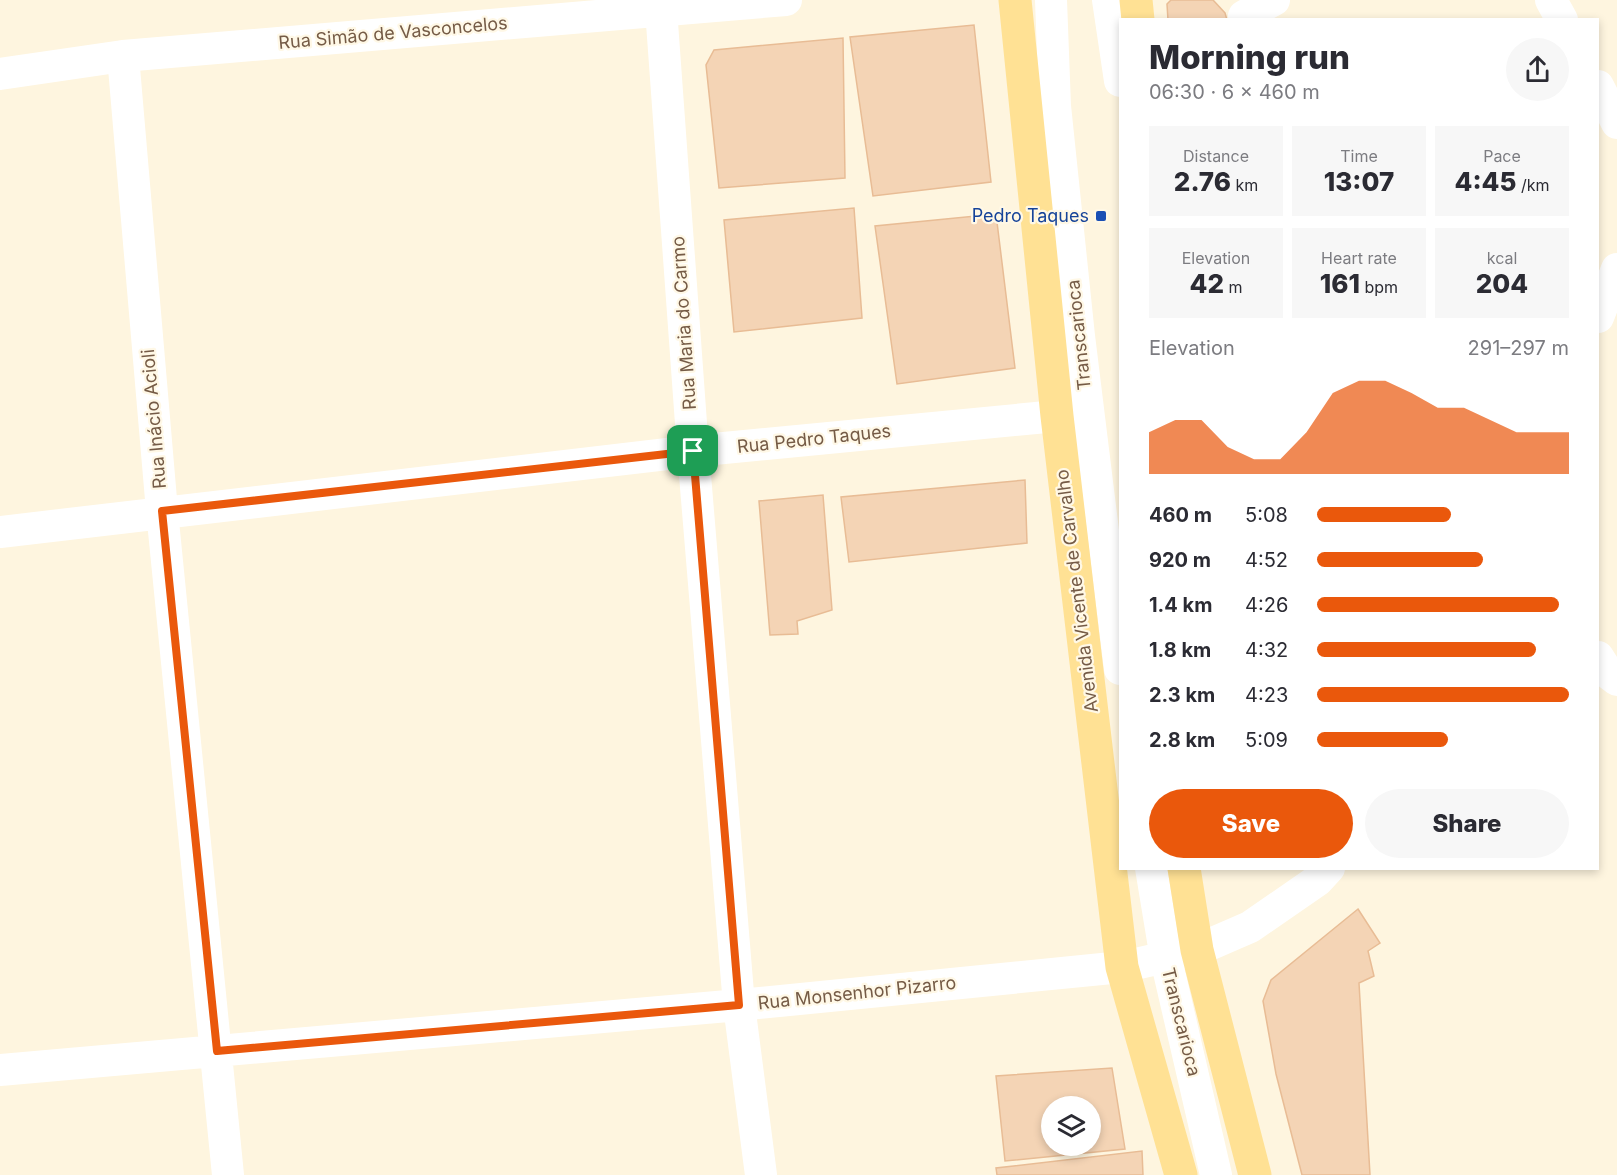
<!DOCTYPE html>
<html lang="en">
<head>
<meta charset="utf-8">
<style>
  :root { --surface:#fff; --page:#f7f7f7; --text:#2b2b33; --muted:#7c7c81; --accent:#ea580c }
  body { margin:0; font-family:Inter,sans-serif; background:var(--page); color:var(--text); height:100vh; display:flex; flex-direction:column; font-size:22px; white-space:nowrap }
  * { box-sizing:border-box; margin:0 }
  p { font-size:20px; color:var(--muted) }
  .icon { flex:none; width:33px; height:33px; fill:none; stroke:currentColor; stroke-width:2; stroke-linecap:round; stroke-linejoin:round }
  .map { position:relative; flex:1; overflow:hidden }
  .sheet { position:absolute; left:1119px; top:18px; width:480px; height:852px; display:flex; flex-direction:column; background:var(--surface); border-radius:0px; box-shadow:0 3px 9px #0003 }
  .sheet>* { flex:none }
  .tools { position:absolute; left:1041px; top:1096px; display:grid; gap:12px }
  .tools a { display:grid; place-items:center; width:60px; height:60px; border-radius:50%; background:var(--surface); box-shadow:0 3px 9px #0003; font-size:30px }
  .pin { position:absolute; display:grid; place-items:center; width:51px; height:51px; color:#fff; margin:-26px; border-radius:12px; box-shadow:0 3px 9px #0006 }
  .round { display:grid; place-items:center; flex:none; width:63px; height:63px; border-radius:32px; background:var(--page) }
  .headline { display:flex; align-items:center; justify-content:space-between; height:102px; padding:0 30px }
  h1 { font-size:33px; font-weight:800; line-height:45px }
  .figures { display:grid; grid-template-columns:repeat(3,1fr); gap:9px; height:102px; padding:6px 30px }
  .figures div { display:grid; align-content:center; border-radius:0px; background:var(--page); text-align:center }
  .figures b { font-size:26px; font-weight:800 }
  .figures small { font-size:16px; font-weight:400 }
  .figures p { font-size:16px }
  .chart { height:168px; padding:12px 30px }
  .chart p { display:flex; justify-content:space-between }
  .chart svg { width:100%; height:108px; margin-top:6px; fill:var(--accent); opacity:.7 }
  .cta { display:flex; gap:12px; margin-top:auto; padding:12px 30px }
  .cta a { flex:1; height:69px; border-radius:36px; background:var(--accent); color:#fff; font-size:24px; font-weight:800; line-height:69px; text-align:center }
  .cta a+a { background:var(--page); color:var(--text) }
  ul { padding:0 30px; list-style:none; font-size:20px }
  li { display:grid; grid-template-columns:96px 72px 1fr; align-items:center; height:45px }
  li i { height:15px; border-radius:8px; background:var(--accent) }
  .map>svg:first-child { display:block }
  .building { fill:#f4d4b5; stroke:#e8bc95; stroke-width:1.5; fill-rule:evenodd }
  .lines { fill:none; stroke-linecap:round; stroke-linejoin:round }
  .minor { stroke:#fff; stroke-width:32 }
  .major { stroke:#ffe194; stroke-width:33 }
  .route-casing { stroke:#fff; stroke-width:12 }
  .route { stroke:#ea580c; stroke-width:8 }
  .transit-dot { fill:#1a4fb4; stroke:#fff8e6; stroke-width:2 }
  .labels { text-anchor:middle; stroke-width:4.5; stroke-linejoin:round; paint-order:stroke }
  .street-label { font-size:18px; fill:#755b46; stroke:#fff8e6 }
  .transit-label { font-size:18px; fill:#164399; stroke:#fff8e6; text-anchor:end }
</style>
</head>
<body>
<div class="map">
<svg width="1617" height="1175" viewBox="0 0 1617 1175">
  <rect width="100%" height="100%" fill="#fef5df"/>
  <path class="building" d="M1171 0H1213L1225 13 1227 20H1168L1167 4Z
    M974 25 991 182 873 196 850 37Z
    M843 38 845 178 719 188 706 65 714 50Z
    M854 208 862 318 734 332 724 220Z
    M996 214 1015 368 897 384 875 226Z
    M1025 480 1027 543 849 562 841 497Z
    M823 495 832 610 797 621 798 634 770 635 759 501Z
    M1358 909 1380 943 1368 951 1374 976 1359 983 1370 1175H1302L1276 1074 1263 1001 1271 980Z
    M1112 1068 1125 1149 1005 1161 996 1076ZM1052 1107H1090V1146H1052Z
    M1142 1151 1143 1175H997L996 1168Z"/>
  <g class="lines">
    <path class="minor" d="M1051 0 1055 106 1079 336 1120 669
      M1108 0 1120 81
      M1551 0 1562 20
      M661 9 693 451 739 1005 761 1175
      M1244 16 1274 0
      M123 56 162 511 228 1175
      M0 74 123 56 786 0
      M1598 86 1617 123
      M1598 317 1617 269
      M0 532 693 451 1057 416
      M1598 657 1609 674 1617 680
      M1151 868 1166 959 1216 1175
      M0 1070 739 1005 1122 967 1197 950 1250 927 1318 880 1329 868"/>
    <path class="major" d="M1015 0 1057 416 1122 967 1181 1175
      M1136 0 1138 20
      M1184 868 1197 950 1255 1175"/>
  </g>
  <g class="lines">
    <g class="route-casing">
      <path id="route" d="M693 451 739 1005 217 1051 162 511Z"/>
    </g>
    <use href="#route" class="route"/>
  </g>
  <rect class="transit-dot" x="1095" y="210" width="12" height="12" rx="3"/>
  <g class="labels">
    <g class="street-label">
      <text transform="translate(393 33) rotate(-5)" y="6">Rua Simão de Vasconcelos</text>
      <text transform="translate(684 323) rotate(-94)" y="6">Rua Maria do Carmo</text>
      <text transform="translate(1079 335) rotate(-96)" y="6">Transcarioca</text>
      <text transform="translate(154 419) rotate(-95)" y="6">Rua Inácio Acioli</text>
      <text transform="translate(814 439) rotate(-6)" y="6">Rua Pedro Taques</text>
      <text transform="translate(1077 591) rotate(-97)" y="6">Avenida Vicente de Carvalho</text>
      <text transform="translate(857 993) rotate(-6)" y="6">Rua Monsenhor Pizarro</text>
      <text transform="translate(1181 1022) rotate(76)" y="6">Transcarioca</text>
    </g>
    <g class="transit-label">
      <text x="1089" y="222">Pedro Taques</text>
    </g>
  </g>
</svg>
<div class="tools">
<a><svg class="icon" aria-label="layers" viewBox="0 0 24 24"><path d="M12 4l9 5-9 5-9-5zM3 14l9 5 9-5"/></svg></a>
</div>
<div class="pin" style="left:693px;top:451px;background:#1e9e55"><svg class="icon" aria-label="arrive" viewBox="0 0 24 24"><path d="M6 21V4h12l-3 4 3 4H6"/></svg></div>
<section class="sheet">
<div class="headline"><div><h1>Morning run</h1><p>06:30 · 6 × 460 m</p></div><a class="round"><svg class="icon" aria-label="share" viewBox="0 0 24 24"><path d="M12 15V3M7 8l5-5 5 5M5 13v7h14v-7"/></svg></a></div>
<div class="figures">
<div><p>Distance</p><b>2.76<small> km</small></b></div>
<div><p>Time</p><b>13:07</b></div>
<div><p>Pace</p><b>4:45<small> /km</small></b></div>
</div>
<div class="figures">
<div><p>Elevation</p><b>42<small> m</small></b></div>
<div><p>Heart rate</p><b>161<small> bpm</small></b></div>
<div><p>kcal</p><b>204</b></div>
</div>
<div class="chart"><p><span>Elevation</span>291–297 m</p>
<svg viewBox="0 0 160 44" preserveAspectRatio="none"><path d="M0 44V27L10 22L20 22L30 33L40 38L50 38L60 27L70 11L80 6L90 6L100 11L110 17L120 17L130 22L140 27L150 27L160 27V44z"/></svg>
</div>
<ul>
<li><b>460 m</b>5:08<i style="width:53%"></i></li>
<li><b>920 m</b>4:52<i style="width:66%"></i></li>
<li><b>1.4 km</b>4:26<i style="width:96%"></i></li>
<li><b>1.8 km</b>4:32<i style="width:87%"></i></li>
<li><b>2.3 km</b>4:23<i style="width:100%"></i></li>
<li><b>2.8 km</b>5:09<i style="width:52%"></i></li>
</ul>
<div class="cta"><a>Save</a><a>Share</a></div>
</section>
</div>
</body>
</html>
